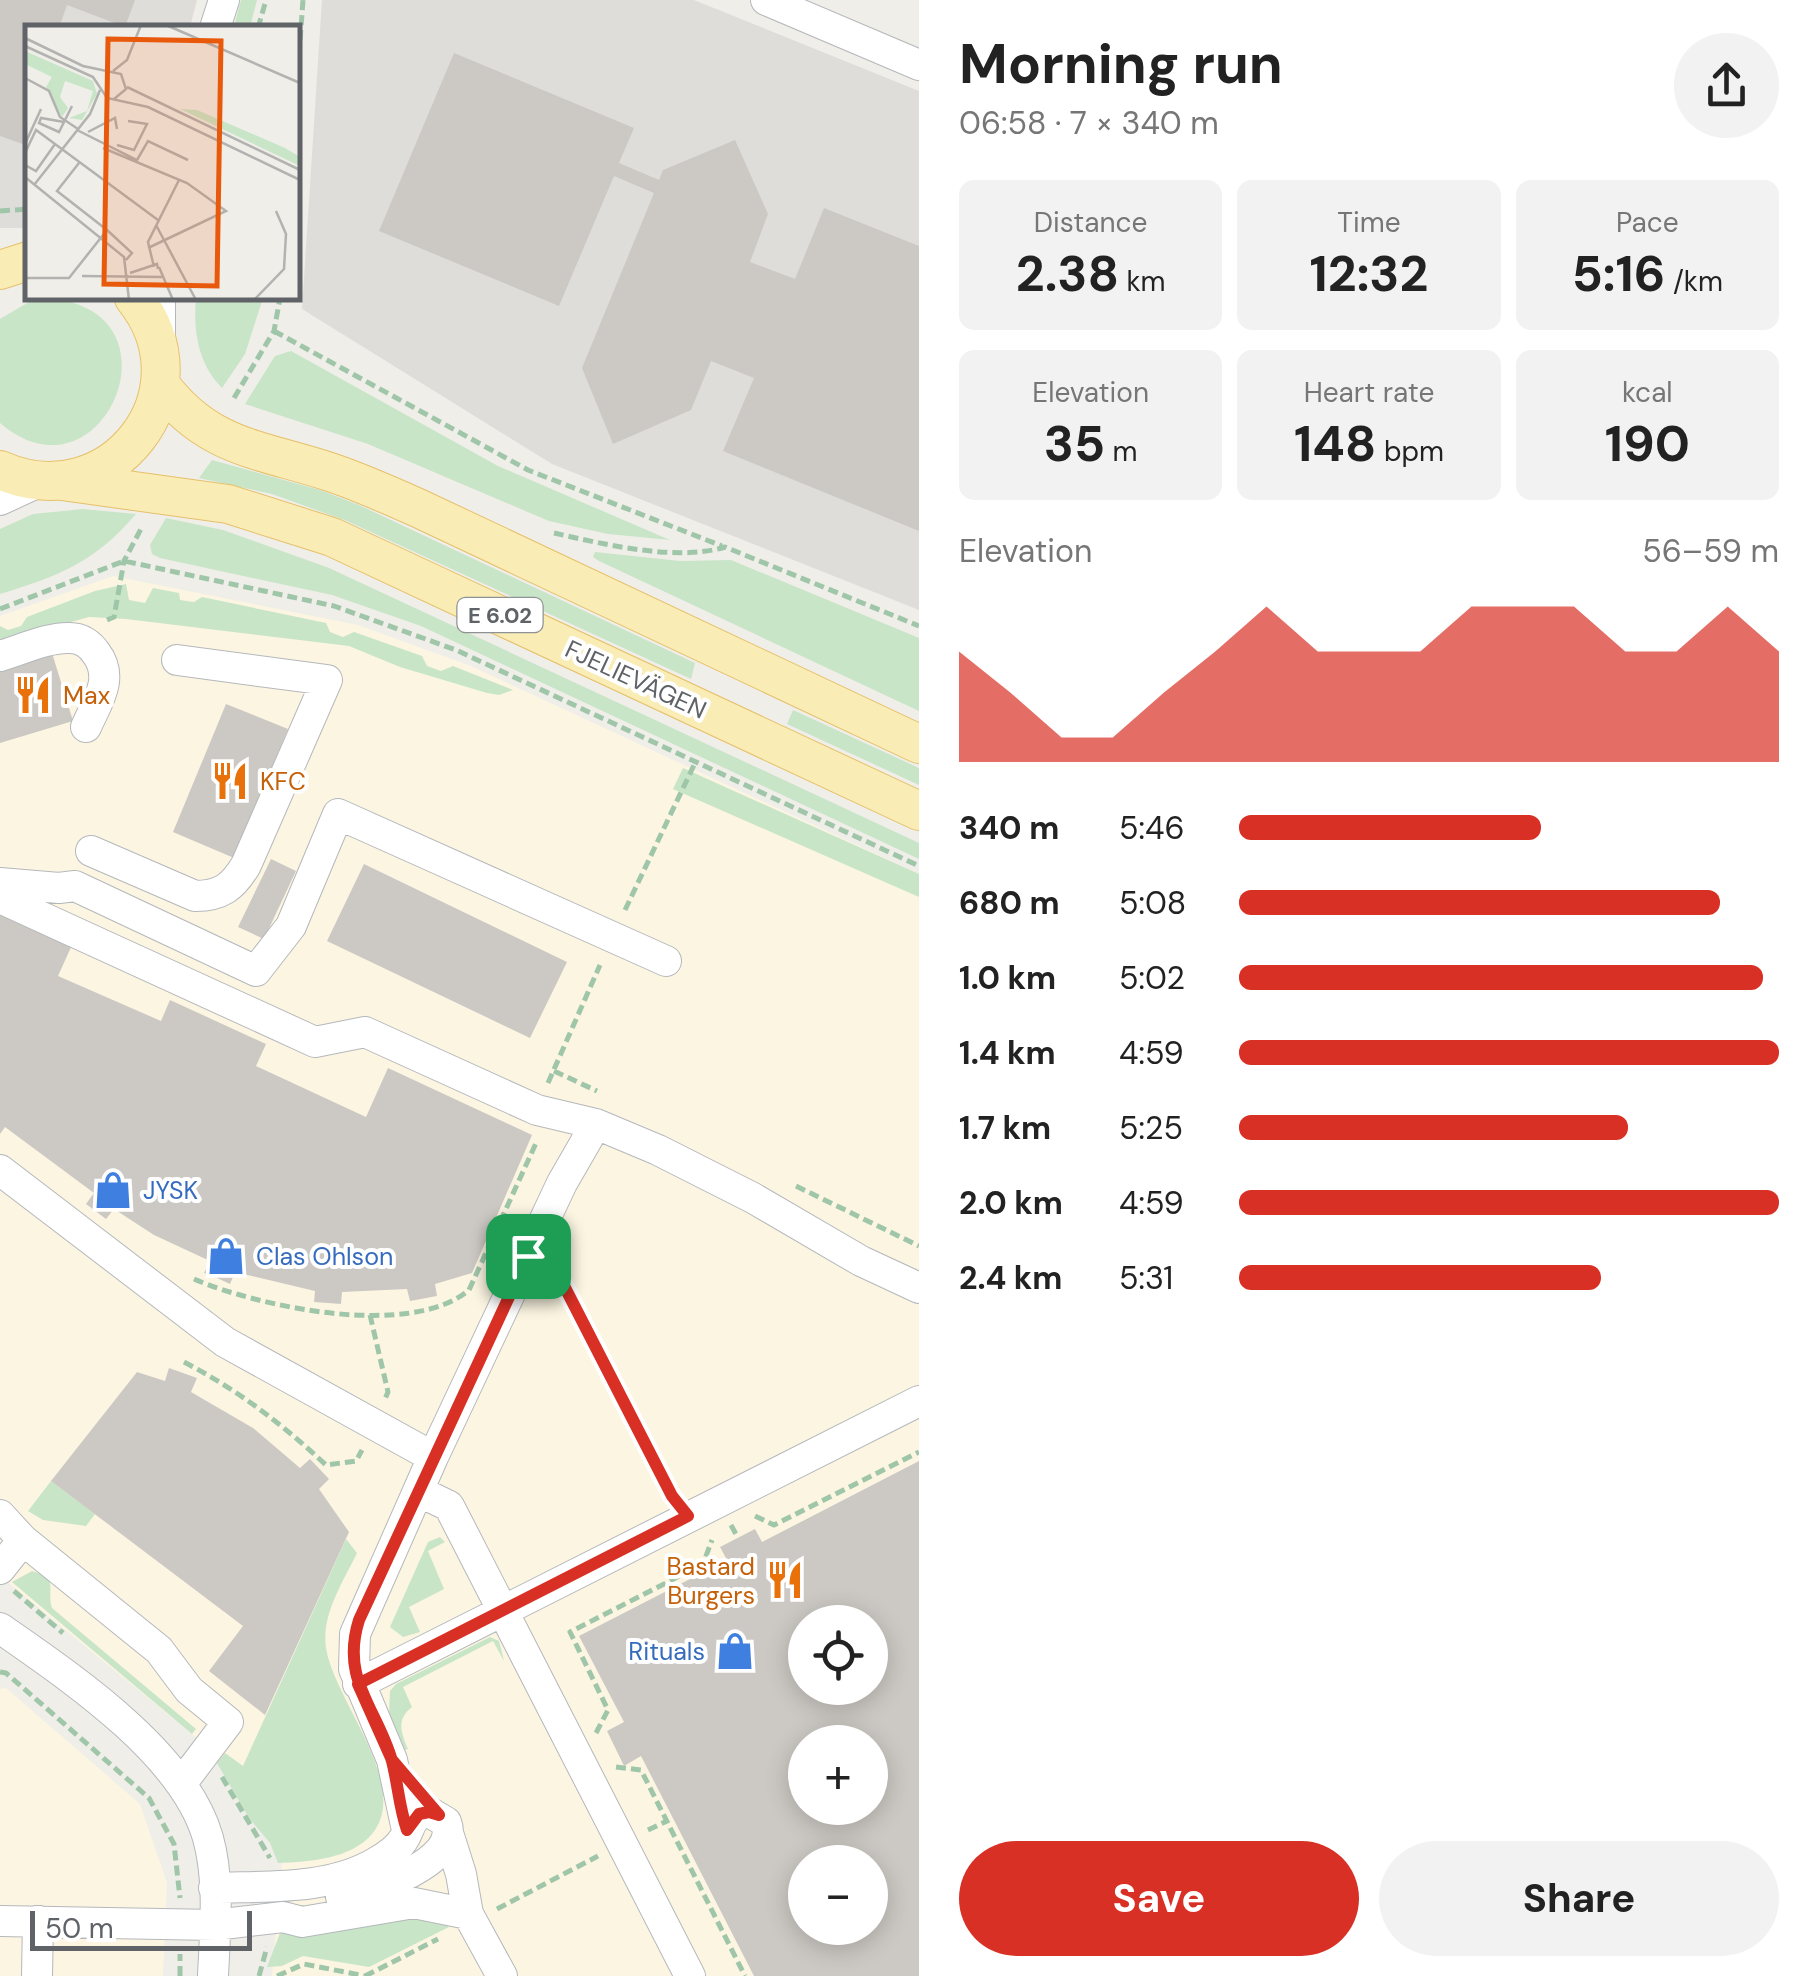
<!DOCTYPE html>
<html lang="en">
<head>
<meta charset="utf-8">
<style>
  :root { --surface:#fff; --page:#f2f2f2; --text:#222; --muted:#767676; --accent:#d93025 }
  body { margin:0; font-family:"DM Sans",sans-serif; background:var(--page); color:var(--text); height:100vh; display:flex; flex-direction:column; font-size:38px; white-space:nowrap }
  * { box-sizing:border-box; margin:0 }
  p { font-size:32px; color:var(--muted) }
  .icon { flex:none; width:55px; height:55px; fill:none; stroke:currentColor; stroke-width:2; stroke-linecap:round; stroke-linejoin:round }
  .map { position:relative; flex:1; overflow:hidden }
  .details { display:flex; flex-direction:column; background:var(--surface); width:900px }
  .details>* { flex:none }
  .controls { position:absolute; left:788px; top:1605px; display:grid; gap:20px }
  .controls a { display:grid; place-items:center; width:100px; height:100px; border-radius:50%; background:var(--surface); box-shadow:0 5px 25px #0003; font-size:50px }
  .scale { position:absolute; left:30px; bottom:25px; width:222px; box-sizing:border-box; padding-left:10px; border:5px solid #5f6367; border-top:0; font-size:28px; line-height:35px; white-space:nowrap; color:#5f6367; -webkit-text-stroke:8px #fff; paint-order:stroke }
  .pin { position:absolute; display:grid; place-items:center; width:85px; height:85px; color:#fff; margin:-42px; border-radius:20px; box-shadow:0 5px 15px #0006 }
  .round { display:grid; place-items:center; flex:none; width:105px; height:105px; border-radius:52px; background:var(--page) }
  .summary { display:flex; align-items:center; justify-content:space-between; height:170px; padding:0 40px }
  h1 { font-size:55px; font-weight:700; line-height:75px }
  .figures { display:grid; grid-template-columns:repeat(3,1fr); gap:15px; height:170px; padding:10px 40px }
  .figures div { display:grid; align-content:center; border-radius:15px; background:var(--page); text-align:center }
  .figures b { font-size:50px; font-weight:700 }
  .figures small { font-size:28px; font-weight:400 }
  .figures p { font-size:28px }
  .chart { height:280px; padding:20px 40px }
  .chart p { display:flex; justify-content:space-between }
  .chart svg { width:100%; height:180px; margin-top:10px; fill:var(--accent); opacity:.7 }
  .action { display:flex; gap:20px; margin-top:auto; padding:20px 40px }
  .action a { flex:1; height:115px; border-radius:60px; background:var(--accent); color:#fff; font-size:40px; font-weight:700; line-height:115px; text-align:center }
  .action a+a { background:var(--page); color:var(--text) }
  ul { padding:0 40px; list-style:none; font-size:32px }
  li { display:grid; grid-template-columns:160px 120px 1fr; align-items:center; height:75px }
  li i { height:25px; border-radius:12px; background:var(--accent) }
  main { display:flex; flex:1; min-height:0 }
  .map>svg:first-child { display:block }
  .commercial { fill:#fcf5e2; fill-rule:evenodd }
  .industrial { fill:#dfddda }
  .green { fill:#c8e5c7 }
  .building { fill:#ccc9c4; fill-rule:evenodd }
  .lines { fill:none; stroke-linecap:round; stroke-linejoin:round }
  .minor-casing { stroke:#b5b8bb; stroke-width:32 }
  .major-casing { stroke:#e6c06b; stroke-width:40 }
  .path { stroke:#a0c6aa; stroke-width:5; stroke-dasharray:10 5; stroke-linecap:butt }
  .minor { stroke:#fff; stroke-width:30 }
  .major { stroke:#f9ecb5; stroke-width:38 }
  .route-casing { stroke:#fff; stroke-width:20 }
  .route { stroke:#d93025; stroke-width:12 }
  .labels { text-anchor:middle; stroke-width:8; stroke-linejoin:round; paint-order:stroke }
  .shield { fill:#fff; stroke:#8f9295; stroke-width:2.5 }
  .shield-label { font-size:22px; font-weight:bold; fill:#5f6367 }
  .street-label { font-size:25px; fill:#5f6367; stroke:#fff }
  .food-label { font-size:25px; fill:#c56008; stroke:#fff; text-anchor:start }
  .shop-label { font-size:25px; fill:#366cbe; stroke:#fff; text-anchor:start }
  .inset-road { fill:none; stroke:#b2b2b0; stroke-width:2.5 }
  .view { fill:#e8590c; fill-opacity:0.15; stroke:#e8590c; stroke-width:5 }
  .inset-edge { fill:none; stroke:#5f6367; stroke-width:5 }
</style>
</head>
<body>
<main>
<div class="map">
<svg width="919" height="1976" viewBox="0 0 919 1976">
  <rect width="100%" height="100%" fill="#f0eee8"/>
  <path class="commercial" d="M113 576 358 625 471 666 919 874V1976H272L283 1847 233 1768 0 1576V616ZM805 1622H870V1688H805ZM805 1742H870V1808H805ZM805 1862H870V1928H805Z
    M6 1688 140 1804 167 1883 163 1976H0V1689Z"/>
  <path class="industrial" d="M0 0H197L190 27 28 28 27 228H0Z
    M322 0H694L919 91V610L552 464 302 309Z"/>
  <path class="green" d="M241 0H257L250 27H234Z
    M196 298H263L245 354 222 388C198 364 193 331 196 298Z
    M53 299C187 313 101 510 0 423V319L29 302Z
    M291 351 498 466 670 540 608 534 549 521 368 444 245 404 275 356Z
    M212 460 320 490 359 505 695 663 691 679 347 521 272 494 199 478Z
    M83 509 136 514C95 562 59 576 0 594V529L33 514Z
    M166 518 223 530 329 568 919 843V859L421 626 332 595 160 558 152 554 150 545Z
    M595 552 680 561 731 560 919 638V711L599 561 593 557Z
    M126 584 129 600 145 603 153 588 179 593 180 600 194 602 202 597 326 623 330 632 343 637 354 632 422 656 427 666 441 671 453 666 513 690 499 695 487 693 400 667 349 646 126 619 89 617 0 642V626L8 630 21 626 27 617 95 591Z
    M793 710 919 768V785L787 724Z
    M683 768 919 874V897L673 789Z
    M51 1481 95 1514 86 1526 43 1520 28 1511Z
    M440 1537 445 1542 428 1551 444 1589 409 1607 420 1632 403 1637 390 1627 428 1542Z
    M346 1539 357 1553C343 1582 321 1615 326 1648 334 1700 412 1786 372 1834 351 1859 309 1862 278 1863L270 1843 249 1818 217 1763 225 1753 243 1766Z
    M32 1571 48 1576C53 1588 48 1597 52 1608L196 1729 192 1734 12 1582Z
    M490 1637 499 1641 504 1661 493 1641 403 1687 412 1707C396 1719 401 1733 408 1749L405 1750 389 1713 390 1691 396 1684Z
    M385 1913 441 1922 449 1927 369 1967 303 1956 282 1966 267 1967 280 1933Z"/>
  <path class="building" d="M0 0H135L125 27 67 5 59 28H28V146L0 136Z
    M454 53 634 128 619 163 659 180 663 170 735 140 768 214 750 262 795 279 824 208 919 246V531L723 451 754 378 711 361 691 410 613 444 582 368 654 193 614 176 559 306 379 231Z
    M52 653 73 721 0 743V668Z
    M226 704 288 729 234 858 173 832Z
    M271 859 296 871 264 939 238 927Z
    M364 864 567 962 530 1038 327 941Z
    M0 913 72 945 58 976 161 1021 170 1000 266 1044 256 1066 366 1117 388 1068 532 1135 472 1273 435 1284 437 1296 410 1301 407 1289 342 1292 341 1304 314 1302 315 1291 235 1272 230 1284 217 1278 204 1273 210 1261 154 1235 114 1209 106 1219 86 1204 94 1193 5 1127 0 1134Z
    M169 1368 197 1378 191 1392 253 1428 300 1468 310 1459 329 1479 319 1489 349 1532 265 1715 209 1671 243 1626 51 1481 137 1372 165 1381Z
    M919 1461V1976H754L641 1756 624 1766 607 1731 624 1722 579 1636 727 1560 720 1547 755 1529 762 1542ZM805 1622H870V1688H805ZM805 1742H870V1808H805ZM805 1862H870V1928H805Z"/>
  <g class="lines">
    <g class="minor-casing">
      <path id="minor" d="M766 0 919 65
        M215 28 224 0
        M160 298V347
        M0 500 41 481
        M0 656C21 650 48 637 70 638 81 638 90 644 96 653 115 678 97 702 86 727
        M91 851 195 896C221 896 233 887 246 865L327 680 177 660
        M0 883 59 888 75 886 256 971 291 926 338 814 666 961
        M0 898 315 1042 365 1032 537 1110 596 1124 658 1150 753 1198 861 1261 919 1288
        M0 1170 225 1342 433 1457
        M418 1491 449 1506 690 1976
        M0 1515 23 1540 0 1569
        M23 1540 159 1650 189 1690 228 1722 181 1784
        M0 1628C70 1677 184 1753 208 1838 220 1881 215 1931 213 1976
        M358 1684 919 1401
        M407 1830 392 1760 354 1669 355 1634 433 1457 562 1183 596 1124
        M449 1836 461 1874 468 1914 502 1976
        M214 1888C266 1886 329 1890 375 1863 386 1857 399 1848 405 1837 412 1824 411 1815 429 1812L446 1822C462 1862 371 1891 341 1897
        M0 1921 215 1925 283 1917 302 1922 414 1903 468 1914
        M37 1976 38 1921"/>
    </g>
    <g class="major-casing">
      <path id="major" d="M0 270 28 261
        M160 384C207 448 260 449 330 472 360 482 389 495 418 508L919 744
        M0 470C111 519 210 392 134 298
        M62 481 228 504 332 537 919 811"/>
    </g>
    <path class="path" d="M258 28 266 0
      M298 70 303 0
      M0 211 28 209
      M274 331 528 470 722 546
      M234 398 274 331 280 298
      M554 533C603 544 677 562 725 547L919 626
      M0 609 124 561 334 606 456 650 919 866
      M107 620 114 617 124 561 142 527
      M625 910 695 763
      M554 1071 597 1091
      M548 1083 600 965
      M796 1186 919 1246
      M552 1269 557 1272 670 1493
      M194 1279C259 1307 411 1339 469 1290L537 1141
      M370 1315 388 1392 385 1399
      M184 1362C238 1390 282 1424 326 1465L356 1461 362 1450
      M755 1516 774 1525 919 1452
      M731 1525 738 1538
      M14 1591 63 1633
      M0 1672 6 1673 149 1798 174 1844 180 1898
      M596 1733 608 1710 570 1632 703 1564 712 1540
      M616 1767 641 1770 745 1976
      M222 1777 270 1858
      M648 1830 667 1821
      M497 1909 598 1856
      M180 1976V1954
      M259 1976 267 1947
      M277 1976 304 1964 365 1976
      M365 1976 438 1939"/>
    <use href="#minor" class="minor"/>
    <use href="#major" class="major"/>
  </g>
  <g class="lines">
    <g class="route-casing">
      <path id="route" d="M528 1256 359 1620C340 1680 377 1708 392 1761 398 1784 399 1807 407 1830L419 1814 429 1812 439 1815 392 1760 358 1684 688 1516 672 1496 557 1272 528 1256"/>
    </g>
    <use href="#route" class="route"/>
  </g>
  <defs>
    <g id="restaurant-bare" transform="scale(3)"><path d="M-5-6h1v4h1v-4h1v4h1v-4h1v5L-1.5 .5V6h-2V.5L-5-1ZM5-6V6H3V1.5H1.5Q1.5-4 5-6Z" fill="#e8710a" stroke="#fff" stroke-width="2.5" paint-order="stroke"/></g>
    <g id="shop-bare" transform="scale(3)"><path d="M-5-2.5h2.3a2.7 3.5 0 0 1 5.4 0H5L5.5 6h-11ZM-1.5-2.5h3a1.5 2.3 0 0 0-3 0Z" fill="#3f7fe0" stroke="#fff" stroke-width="2.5" paint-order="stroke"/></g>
  </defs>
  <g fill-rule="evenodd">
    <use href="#restaurant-bare" x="33" y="695"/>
    <use href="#restaurant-bare" x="230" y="781"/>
    <use href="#shop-bare" x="113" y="1190"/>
    <use href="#shop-bare" x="226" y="1256"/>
    <use href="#restaurant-bare" x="785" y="1580"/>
    <use href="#shop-bare" x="735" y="1651"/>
  </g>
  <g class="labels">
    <rect class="shield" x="457.5" y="598" width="85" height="34" rx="8"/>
    <g class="shield-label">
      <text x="500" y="623">E 6.02</text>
    </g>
    <g class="street-label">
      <text transform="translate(636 679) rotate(25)" y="9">FJELIEVÄGEN</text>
    </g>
    <g class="food-label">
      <text x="63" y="704">Max</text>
      <text x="260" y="790">KFC</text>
      <text x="755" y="1575" text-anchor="end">Bastard<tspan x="755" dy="29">Burgers</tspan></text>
    </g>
    <g class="shop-label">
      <text x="143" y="1199">JYSK</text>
      <text x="256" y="1265">Clas Ohlson</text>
      <text x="705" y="1660" text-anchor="end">Rituals</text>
    </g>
  </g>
  <g transform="translate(25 25)">
    <rect width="275" height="275" fill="#f0eee8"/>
    <path d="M0 26 68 56 72 69 57 95 44 93 62 86 68 66 40 56 35 72 43 83 37 92 21 62 27 52 0 39ZM155 84 172 85 260 123 275 132V141Z" fill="#c8e5c7"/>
    <path class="inset-road" d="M141 0 275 58M0 13 58 41 96 49 101 64 89 74M0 21 68 52 82 73 123 82 275 155M88 46 102 35 116 0M0 53 24 66 35 92 53 104M102 62 275 145M39 97 16 93 14 98 34 107 47 81M52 105 112 135 123 116 163 135M63 107 90 93 92 104M0 119 16 84M92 120 109 125 122 99 103 96M78 123 162 158 201 186 123 223M0 128 11 105 30 119M0 140 11 146 30 119 133 195M0 152 99 232 104 275M9 160 65 89 75 65M131 200 171 275M82 205 107 228 101 235M129 242 123 217 154 155M134 242 148 275M105 248 132 239 133 244M57 251 137 252M0 253H44L82 205 32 166 54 138M229 275 259 244 261 209 251 186"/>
    <path class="view" d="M83 14 196 16 192 261 79 259Z"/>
    <rect width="275" height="275" class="inset-edge"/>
  </g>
</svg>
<div class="controls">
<a><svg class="icon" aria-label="locate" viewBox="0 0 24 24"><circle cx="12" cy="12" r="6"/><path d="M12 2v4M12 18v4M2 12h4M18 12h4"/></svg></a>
<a>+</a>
<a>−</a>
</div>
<div class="scale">50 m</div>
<div class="pin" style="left:528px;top:1256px;background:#1e9e55"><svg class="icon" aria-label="arrive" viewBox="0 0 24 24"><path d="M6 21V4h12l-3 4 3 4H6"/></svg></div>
</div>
<section class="details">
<div class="summary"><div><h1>Morning run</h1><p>06:58 · 7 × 340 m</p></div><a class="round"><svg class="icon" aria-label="share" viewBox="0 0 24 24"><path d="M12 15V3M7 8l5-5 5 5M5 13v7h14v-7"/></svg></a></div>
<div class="figures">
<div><p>Distance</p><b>2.38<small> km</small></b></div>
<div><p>Time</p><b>12:32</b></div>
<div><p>Pace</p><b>5:16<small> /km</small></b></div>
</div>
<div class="figures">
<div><p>Elevation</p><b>35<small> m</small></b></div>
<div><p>Heart rate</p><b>148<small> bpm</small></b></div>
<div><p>kcal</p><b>190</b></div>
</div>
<div class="chart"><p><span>Elevation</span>56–59 m</p>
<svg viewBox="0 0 160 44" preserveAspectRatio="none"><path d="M0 44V17L10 27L20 38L30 38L40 27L50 17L60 6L70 17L80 17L90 17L100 6L110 6L120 6L130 17L140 17L150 6L160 17V44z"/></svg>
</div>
<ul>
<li><b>340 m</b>5:46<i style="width:56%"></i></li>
<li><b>680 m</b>5:08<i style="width:89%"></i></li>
<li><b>1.0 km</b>5:02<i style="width:97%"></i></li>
<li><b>1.4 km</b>4:59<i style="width:100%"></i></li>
<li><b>1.7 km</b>5:25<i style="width:72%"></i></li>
<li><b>2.0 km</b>4:59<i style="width:100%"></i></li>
<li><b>2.4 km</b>5:31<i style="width:67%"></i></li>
</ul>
<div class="action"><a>Save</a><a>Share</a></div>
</section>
</main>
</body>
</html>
